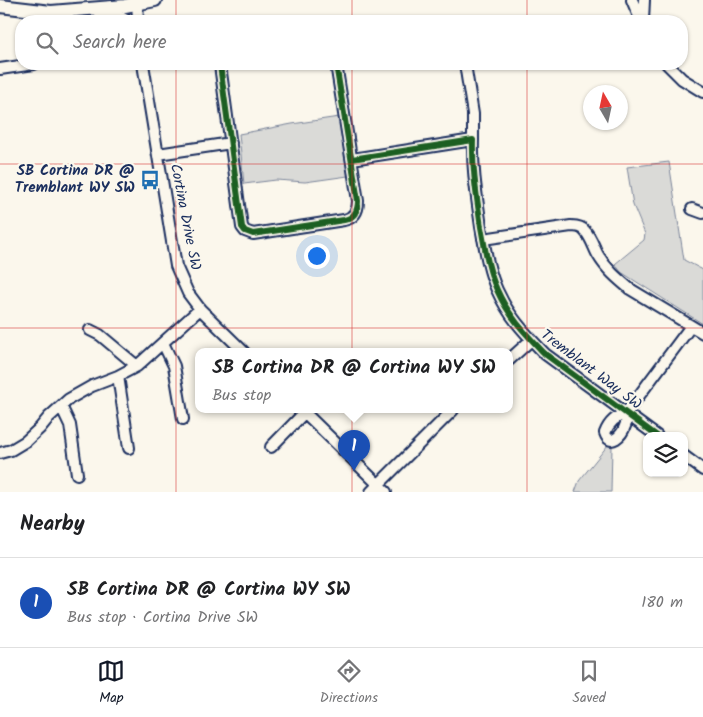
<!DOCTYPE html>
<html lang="en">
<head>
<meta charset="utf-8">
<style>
  :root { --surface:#fff; --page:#f2f2f2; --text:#202124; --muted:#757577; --line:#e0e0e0; --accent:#111827 }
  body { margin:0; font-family:Kalam,sans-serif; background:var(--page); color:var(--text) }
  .controls { position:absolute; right:15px; bottom:15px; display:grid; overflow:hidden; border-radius:10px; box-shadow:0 1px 4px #0004 }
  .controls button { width:45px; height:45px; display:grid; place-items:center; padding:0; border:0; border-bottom:1px solid var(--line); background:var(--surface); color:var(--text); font:25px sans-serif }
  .compass { position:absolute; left:583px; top:85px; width:45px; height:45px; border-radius:50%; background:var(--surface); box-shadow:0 1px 4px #0004; rotate:351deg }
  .you { position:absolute; left:316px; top:255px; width:18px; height:18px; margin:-12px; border:4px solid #fff; border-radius:50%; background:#1a73e8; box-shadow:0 0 0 8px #1a73e833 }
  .badge { display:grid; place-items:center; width:32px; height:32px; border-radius:50%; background:var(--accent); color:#fff; font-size:16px; font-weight:700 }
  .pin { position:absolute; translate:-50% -41px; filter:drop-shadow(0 1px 2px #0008) }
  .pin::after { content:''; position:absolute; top:26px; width:18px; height:15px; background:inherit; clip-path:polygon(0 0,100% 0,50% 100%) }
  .popup { position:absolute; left:195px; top:348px; width:318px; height:65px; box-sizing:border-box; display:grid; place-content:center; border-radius:10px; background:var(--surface); filter:drop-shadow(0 1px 4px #0005); font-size:16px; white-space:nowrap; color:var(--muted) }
  .popup b { font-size:19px; color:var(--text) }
  .popup::after { content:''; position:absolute; left:50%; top:100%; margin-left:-10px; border:10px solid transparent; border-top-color:var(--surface) }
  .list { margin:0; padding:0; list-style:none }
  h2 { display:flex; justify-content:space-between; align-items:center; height:65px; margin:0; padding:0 20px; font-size:21px }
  h2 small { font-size:16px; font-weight:400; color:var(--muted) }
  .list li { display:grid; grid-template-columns:32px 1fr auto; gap:15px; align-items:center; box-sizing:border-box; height:90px; padding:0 20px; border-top:1px solid var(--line) }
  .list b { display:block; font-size:19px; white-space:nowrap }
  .list p { margin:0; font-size:16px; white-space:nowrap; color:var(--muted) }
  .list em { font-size:16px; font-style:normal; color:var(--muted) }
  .icon { flex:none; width:28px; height:28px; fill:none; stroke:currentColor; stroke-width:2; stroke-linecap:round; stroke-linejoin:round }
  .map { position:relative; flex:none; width:703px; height:492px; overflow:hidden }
  .search { position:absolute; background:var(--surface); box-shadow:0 1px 4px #0004; left:15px; right:15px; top:15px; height:55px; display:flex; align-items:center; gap:12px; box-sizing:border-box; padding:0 18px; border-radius:20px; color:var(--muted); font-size:19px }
  .sheet { height:155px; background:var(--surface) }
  nav { display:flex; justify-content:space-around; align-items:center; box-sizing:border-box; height:70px; border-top:1px solid var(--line); background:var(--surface); font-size:14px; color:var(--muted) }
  nav a { display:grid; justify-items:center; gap:2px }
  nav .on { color:var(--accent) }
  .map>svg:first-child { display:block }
</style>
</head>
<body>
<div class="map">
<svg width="703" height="492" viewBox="0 0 703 492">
  <rect width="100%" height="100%" fill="#fbf7ec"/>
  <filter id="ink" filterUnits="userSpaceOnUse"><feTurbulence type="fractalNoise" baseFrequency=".02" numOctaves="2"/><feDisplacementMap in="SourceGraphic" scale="10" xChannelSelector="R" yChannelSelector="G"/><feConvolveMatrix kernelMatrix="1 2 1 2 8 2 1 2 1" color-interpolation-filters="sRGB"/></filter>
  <g filter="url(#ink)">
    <path fill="#dadad7" stroke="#7a849a" d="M339 117 348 176 305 182 276 180 244 184 239 134 292 124Z
      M669 162 684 260 703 270V324L621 272 615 264 644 240 645 234 633 205 627 167Z
      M608 445 612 446 611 492H575L579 481Z"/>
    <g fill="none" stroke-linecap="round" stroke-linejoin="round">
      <defs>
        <path id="minor" d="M137 0 138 21
          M632 0 638 14 643 21
          M643 21 644 0
          M143 64 176 266 188 293 200 309 244 352
          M465 64 473 114V140
          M667 64 682 79 703 92
          M220 65 242 227 245 231 253 234 344 220C354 218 358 211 358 201L336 64
          M0 69 34 64
          M158 154 231 143
          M352 159 473 140C472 169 477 198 481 227 485 248 488 270 497 290 509 317 525 333 545 354L657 436
          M692 209 703 213
          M483 239 571 226C576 226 582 227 585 231 591 237 594 248 598 255 606 269 618 279 630 289L703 333
          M90 330 100 335 137 366
          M163 343 174 366 183 419
          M509 360 531 340
          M118 376 129 448
          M61 406 70 425 77 474
          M302 410 386 492
          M626 413 691 326
          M626 413C626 417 627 423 625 426 622 435 610 448 605 433 609 422 616 417 626 413Z
          M271 447 305 412
          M0 453 11 450 26 441 40 428 49 417 69 399 92 386 118 376 137 366 200 309
          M684 456 703 470
          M371 492 453 410"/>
        <path id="major" d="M0 6 51 12 125 6 155 0
          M100 12 115 15 126 21"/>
      </defs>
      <use href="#minor" stroke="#1b2f5e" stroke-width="14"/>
      <use href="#major" stroke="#1b2f5e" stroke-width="16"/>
      <use href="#minor" stroke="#fbf7ec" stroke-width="10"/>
      <use href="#major" stroke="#fbf7ec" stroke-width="12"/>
      <defs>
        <path id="cycleway" d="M220 65 242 227 245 231 253 234 344 220C354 218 358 211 358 201L336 64
          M352 159 473 140C472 169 477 198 481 227 485 248 488 270 497 290 509 317 525 333 545 354L657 436"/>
      </defs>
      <use href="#cycleway" stroke="#fbf7ec" stroke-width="9"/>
      <use href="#cycleway" stroke="#1b5e20" stroke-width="6"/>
    </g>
  </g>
  <path fill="none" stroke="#d62828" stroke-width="1" stroke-opacity="0.55" d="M176 0V21M352 0V21M527 0V21M176 64V492M352 64V492M527 64V492M0 164H703M0 328H703"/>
  <defs>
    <symbol id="bus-bare" viewBox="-9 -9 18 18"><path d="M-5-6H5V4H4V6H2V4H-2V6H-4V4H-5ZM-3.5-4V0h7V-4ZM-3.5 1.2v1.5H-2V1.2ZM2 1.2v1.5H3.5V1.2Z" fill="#1f6fb2" stroke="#fbf7ec" stroke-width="2.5" paint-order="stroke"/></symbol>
  </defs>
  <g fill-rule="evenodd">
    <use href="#bus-bare" x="136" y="166" width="28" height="28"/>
  </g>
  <g text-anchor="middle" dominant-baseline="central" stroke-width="4.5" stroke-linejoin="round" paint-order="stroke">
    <g font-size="15" font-weight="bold" fill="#1b2f5e" stroke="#fbf7ec" text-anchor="end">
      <text x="135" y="171">SB Cortina DR @<tspan x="135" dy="17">Tremblant WY SW</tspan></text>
    </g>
    <g font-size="15" fill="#1b2f5e" stroke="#fbf7ec">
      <text transform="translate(185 217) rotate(79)">Cortina Drive SW</text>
      <text transform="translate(591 370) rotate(37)">Tremblant Way SW</text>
    </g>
  </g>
</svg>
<div class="controls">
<button><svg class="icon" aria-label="layers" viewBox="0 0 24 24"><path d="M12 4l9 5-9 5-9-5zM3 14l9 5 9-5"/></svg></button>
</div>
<svg class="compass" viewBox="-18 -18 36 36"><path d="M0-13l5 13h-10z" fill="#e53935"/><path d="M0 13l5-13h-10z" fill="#757577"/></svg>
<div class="you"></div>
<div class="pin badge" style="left:354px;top:471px;background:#1a4fb4">1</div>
<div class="popup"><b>SB Cortina DR @ Cortina WY SW</b>Bus stop</div>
<div class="search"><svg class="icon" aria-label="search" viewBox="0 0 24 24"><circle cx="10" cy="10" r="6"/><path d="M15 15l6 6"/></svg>Search here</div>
</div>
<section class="sheet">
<h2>Nearby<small></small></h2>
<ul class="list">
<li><span class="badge" style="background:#1a4fb4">1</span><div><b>SB Cortina DR @ Cortina WY SW</b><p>Bus stop · Cortina Drive SW</p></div><em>180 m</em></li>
</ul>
</section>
<nav>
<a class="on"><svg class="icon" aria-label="map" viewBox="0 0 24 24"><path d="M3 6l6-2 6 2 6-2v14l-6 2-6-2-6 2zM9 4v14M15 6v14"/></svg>Map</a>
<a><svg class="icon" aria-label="directions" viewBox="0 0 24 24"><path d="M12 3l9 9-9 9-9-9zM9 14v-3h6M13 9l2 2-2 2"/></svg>Directions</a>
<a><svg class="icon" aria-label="saved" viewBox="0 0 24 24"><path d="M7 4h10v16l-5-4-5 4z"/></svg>Saved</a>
</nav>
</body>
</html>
